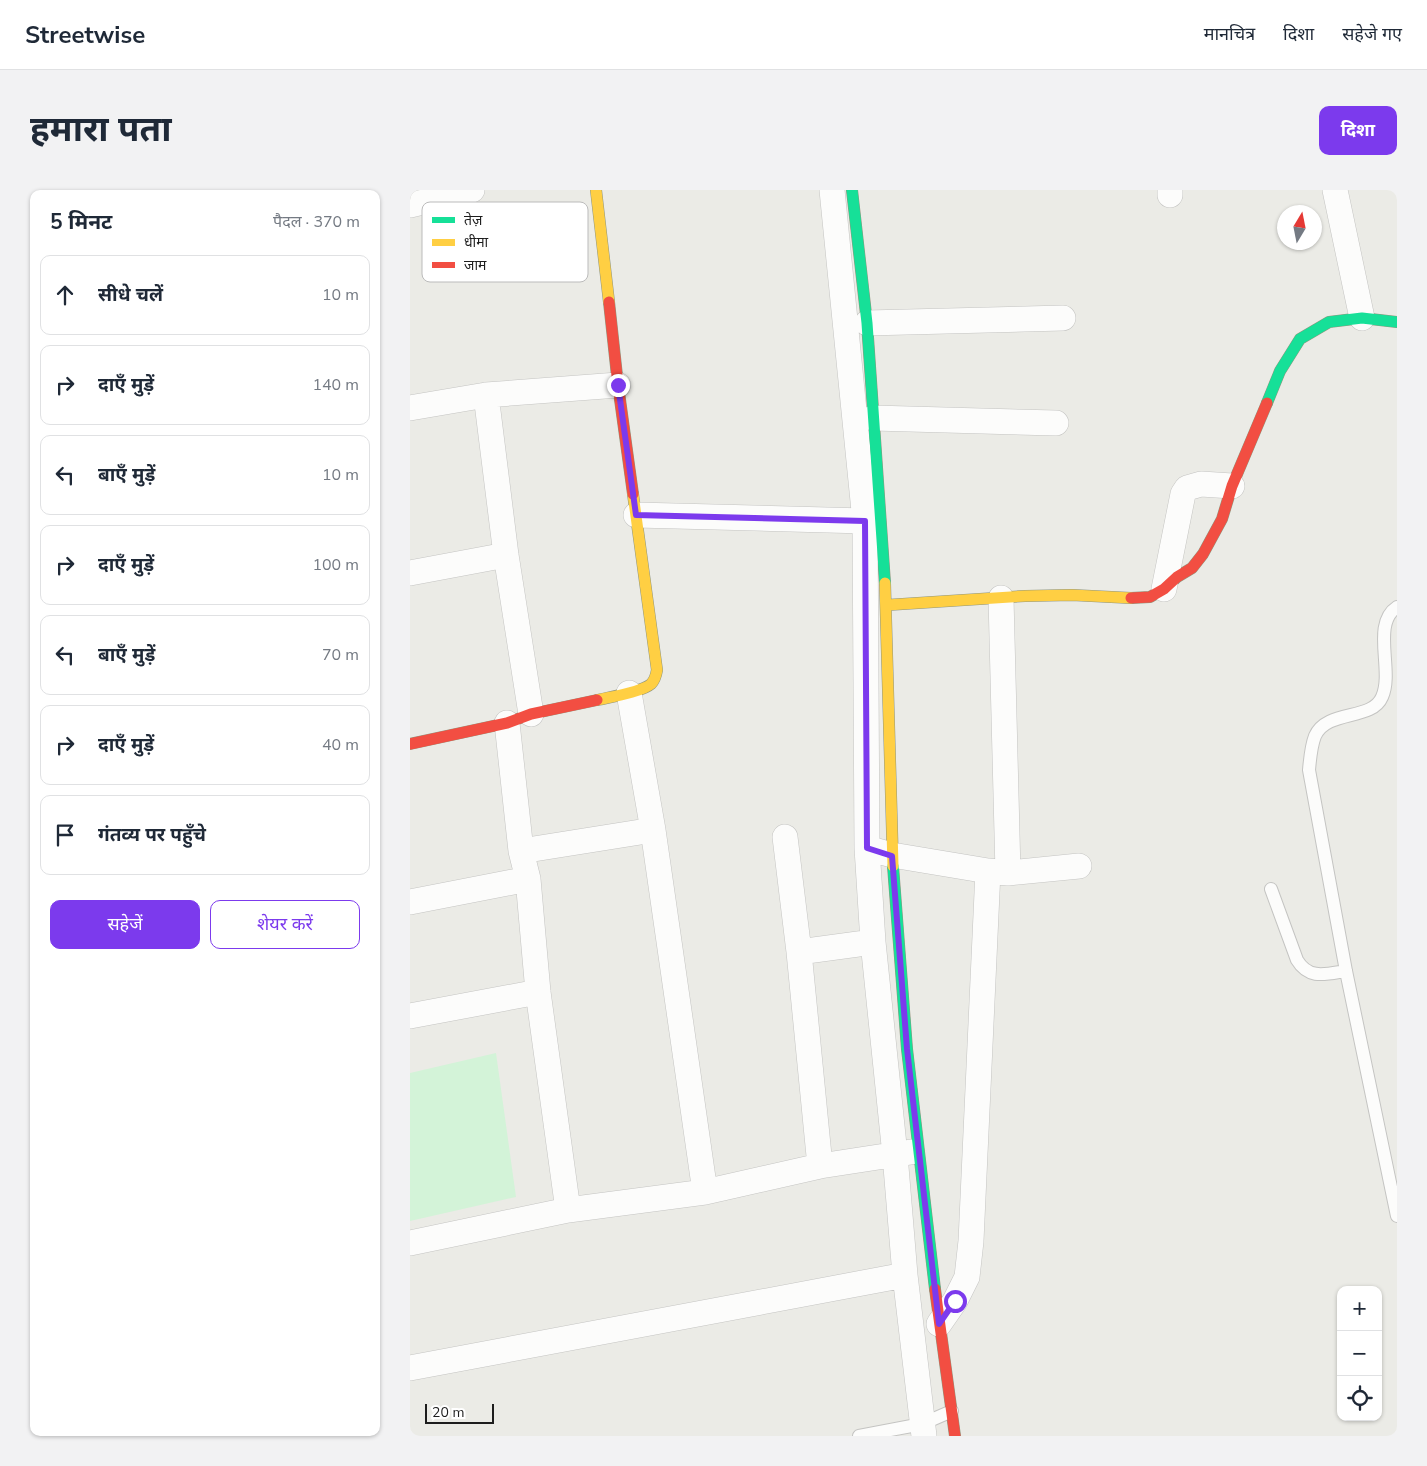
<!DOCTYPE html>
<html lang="hi">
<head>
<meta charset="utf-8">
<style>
  :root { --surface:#fff; --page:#f2f2f3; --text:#1f2937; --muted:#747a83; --line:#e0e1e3; --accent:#7c3aed }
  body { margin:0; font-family:"Nunito Sans","Noto Sans Devanagari",sans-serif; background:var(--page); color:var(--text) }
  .controls { position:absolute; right:15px; bottom:15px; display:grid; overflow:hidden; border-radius:10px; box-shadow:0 1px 4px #0004 }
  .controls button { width:45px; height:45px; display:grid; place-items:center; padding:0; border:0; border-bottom:1px solid var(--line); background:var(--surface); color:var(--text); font:25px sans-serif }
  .compass { position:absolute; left:867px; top:15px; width:45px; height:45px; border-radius:50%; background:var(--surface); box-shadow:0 1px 4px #0004; rotate:10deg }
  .scale { position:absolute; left:15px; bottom:12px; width:69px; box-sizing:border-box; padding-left:5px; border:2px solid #1d1d1d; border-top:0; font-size:14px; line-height:18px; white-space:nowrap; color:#1d1d1d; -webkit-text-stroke:4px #fff; paint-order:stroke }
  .stop { position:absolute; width:15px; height:15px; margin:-11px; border:4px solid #7c3aed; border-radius:50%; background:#fff }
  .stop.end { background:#7c3aed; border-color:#fff; box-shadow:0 1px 5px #0008 }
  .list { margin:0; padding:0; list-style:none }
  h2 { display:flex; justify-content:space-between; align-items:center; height:65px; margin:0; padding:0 20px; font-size:21px }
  h2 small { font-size:16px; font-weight:400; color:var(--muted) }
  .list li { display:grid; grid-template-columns:32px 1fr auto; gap:15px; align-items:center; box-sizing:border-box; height:80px; margin:0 10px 10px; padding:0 10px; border:1px solid var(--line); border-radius:10px }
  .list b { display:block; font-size:19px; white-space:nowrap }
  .list em { font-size:16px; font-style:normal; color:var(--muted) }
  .actions { display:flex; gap:10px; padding:15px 20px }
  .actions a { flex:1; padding:11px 0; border:1px solid var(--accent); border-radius:10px; text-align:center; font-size:18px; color:var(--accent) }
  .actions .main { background:var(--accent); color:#fff }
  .icon { flex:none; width:28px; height:28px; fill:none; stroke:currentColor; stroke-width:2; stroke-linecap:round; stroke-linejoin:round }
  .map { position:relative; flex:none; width:987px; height:1246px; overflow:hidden; border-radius:10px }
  header { display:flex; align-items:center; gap:30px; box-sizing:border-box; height:70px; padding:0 25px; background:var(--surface); border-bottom:1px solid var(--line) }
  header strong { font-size:24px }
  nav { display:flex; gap:28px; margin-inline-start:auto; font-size:18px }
  .intro { display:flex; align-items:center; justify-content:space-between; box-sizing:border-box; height:120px; padding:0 30px }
  h1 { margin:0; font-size:35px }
  .button { padding:12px 22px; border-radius:10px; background:var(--accent); color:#fff; font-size:18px; font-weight:700 }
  main { display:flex; gap:30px; padding:0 30px }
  aside { flex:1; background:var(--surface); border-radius:10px; box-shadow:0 1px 4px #0004 }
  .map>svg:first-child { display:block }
</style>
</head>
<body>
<header>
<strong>Streetwise</strong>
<nav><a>मानचित्र</a><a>दिशा</a><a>सहेजे गए</a></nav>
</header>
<div class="intro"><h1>हमारा पता</h1><a class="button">दिशा</a></div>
<main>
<aside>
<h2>5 मिनट<small>पैदल · 370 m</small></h2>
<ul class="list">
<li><svg class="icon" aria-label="ahead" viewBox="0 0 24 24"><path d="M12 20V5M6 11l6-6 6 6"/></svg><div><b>सीधे चलें</b></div><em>10 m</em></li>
<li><svg class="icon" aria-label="right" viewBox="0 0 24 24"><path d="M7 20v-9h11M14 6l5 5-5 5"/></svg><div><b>दाएँ मुड़ें</b></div><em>140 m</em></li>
<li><svg class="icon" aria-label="left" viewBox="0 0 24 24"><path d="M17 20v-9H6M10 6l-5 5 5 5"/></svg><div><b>बाएँ मुड़ें</b></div><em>10 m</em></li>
<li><svg class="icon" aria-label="right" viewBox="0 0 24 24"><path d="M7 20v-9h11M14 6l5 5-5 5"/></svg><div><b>दाएँ मुड़ें</b></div><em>100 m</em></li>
<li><svg class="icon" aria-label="left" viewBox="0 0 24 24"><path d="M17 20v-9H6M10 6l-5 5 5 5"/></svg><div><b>बाएँ मुड़ें</b></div><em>70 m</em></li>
<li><svg class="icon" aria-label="right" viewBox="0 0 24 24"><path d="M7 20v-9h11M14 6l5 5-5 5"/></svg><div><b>दाएँ मुड़ें</b></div><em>40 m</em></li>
<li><svg class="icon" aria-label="arrive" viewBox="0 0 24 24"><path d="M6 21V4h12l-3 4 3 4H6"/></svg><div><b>गंतव्य पर पहुँचे</b></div></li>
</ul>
<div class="actions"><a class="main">सहेजें</a><a>शेयर करें</a></div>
</aside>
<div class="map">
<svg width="987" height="1246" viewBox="0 0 987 1246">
  <rect width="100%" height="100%" fill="#ebebe6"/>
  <path fill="#d3f3d8" d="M86 863 106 1007 0 1031V883Z"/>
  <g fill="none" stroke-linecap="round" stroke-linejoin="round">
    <defs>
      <path id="lane" d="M987 417C961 434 984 481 972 507 962 531 917 519 905 546 901 556 900 569 899 580L936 781 987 1026
        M861 699 887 770C899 790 916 784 936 781
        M449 1246 512 1234 542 1221"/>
      <path id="street" d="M422 0 455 331 457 658 463 752 485 965 495 1085 514 1246
        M760 0V5
        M925 0 952 128
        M0 15 62 0
        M457 133 653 128
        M76 205 96 365 121 524
        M0 218 76 205 208 195
        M463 228 646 233
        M226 325 455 331
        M0 383 96 365
        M754 399 773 304 777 298 791 294 822 296
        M219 503 243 640 295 1002
        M97 533 111 661 118 689 128 802 158 1020
        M375 647 389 762 410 976
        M464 660 482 665 578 681
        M111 661 243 640
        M598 683 669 676
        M0 712 118 689
        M389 762 463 752
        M0 826 128 802
        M0 1053 158 1020 295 1002 410 976 501 962
        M529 1134 545 1111 557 1087 561 1051 578 681 598 683 591 408
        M0 1178 495 1085"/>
      <path id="fast" d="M442 0 457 133 475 393
        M857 213 870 181 890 149 919 132 952 128 987 132
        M483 676 497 859 525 1099"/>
      <path id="slow" d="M186 0 199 112
        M475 393 483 676
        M477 415 615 406 662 405 721 408
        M187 510C200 507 232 502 241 494 245 490 246 486 247 480L223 304"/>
      <path id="jam" d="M199 112 208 195 223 304
        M721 408 740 407 754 399 767 387 782 378 793 364 812 329 822 296 857 213
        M0 554 97 533 121 524 187 510
        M525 1099 545 1246"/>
    </defs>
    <use href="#lane" stroke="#c4c4c2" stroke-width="14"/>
    <use href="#street" stroke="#c4c4c2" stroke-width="26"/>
    <use href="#fast" stroke="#90967e" stroke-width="12"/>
    <use href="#slow" stroke="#90967e" stroke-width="12"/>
    <use href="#jam" stroke="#90967e" stroke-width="12"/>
    <use href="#lane" stroke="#fcfcfb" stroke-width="12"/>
    <use href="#street" stroke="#fcfcfb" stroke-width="25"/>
    <use href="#fast" stroke="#16e098" stroke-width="11"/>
    <use href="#slow" stroke="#ffcf43" stroke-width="11"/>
    <use href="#jam" stroke="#f24e42" stroke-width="11"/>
  </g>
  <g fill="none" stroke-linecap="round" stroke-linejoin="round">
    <path stroke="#7c3aed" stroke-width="6" d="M208 195 226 325 455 331 457 658 482 666 497 859 529 1134 545 1111"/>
  </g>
  <rect x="12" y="12" width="166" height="80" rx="8" fill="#fff" stroke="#bbb" stroke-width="1"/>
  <rect x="22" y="27" width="23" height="6" fill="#16e098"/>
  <rect x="22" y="49" width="23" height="7" fill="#ffcf43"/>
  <rect x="22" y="72" width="23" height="6" fill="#f24e42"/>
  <g font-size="14" fill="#1d1d1d">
    <text x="54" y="35">तेज़</text>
    <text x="54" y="57">धीमा</text>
    <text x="54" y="80">जाम</text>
  </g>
</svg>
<div class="controls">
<button>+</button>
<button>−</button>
<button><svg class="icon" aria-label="locate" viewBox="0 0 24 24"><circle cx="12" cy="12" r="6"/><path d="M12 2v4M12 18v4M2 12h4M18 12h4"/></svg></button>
</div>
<svg class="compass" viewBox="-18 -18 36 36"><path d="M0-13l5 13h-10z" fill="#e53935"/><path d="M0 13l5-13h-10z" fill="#747a83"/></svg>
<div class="scale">20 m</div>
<div class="stop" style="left:545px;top:1111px"></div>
<div class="stop end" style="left:208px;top:195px"></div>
</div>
</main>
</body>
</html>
